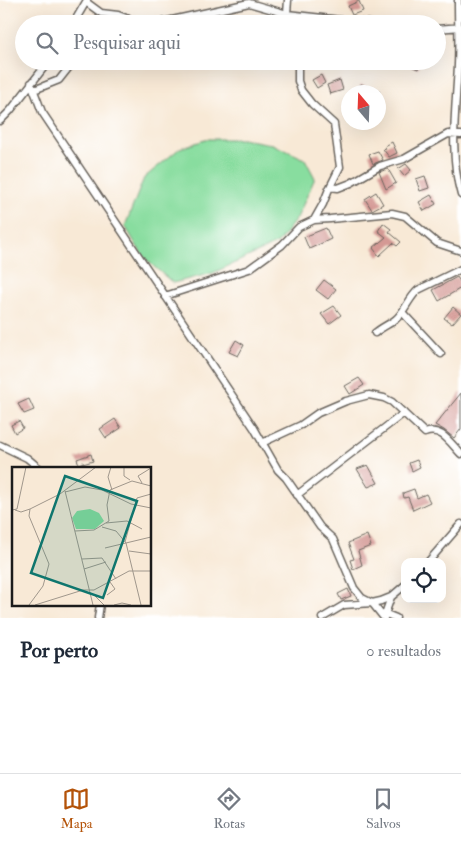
<!DOCTYPE html>
<html lang="pt">
<head>
<meta charset="utf-8">
<style>
  :root { --surface:#fff; --page:#f6f6f7; --text:#1f2937; --muted:#747a83; --line:#e0e1e3; --accent:#b45309 }
  body { margin:0; font-family:"IM FELL Double Pica",serif; background:var(--page); color:var(--text) }
  .controls { position:absolute; right:15px; bottom:15px; display:grid; overflow:hidden; border-radius:10px; box-shadow:0 5px 20px #0002 }
  .controls button { width:45px; height:45px; display:grid; place-items:center; padding:0; border:0; border-bottom:1px solid var(--line); background:var(--surface); color:var(--text); font:25px sans-serif }
  .compass { position:absolute; left:341px; top:85px; width:45px; height:45px; border-radius:50%; background:var(--surface); box-shadow:0 5px 20px #0002; rotate:341deg }
  .list { margin:0; padding:0; list-style:none }
  h2 { display:flex; justify-content:space-between; align-items:center; height:65px; margin:0; padding:0 20px; font-size:21px }
  h2 small { font-size:16px; font-weight:400; color:var(--muted) }
  .icon { flex:none; width:28px; height:28px; fill:none; stroke:currentColor; stroke-width:2; stroke-linecap:round; stroke-linejoin:round }
  .map { position:relative; flex:none; width:461px; height:618px; overflow:hidden }
  .search { position:absolute; background:var(--surface); box-shadow:0 5px 20px #0002; left:15px; right:15px; top:15px; height:55px; display:flex; align-items:center; gap:12px; box-sizing:border-box; padding:0 18px; border-radius:28px; color:var(--muted); font-size:19px }
  .sheet { height:155px; background:var(--surface) }
  nav { display:flex; justify-content:space-around; align-items:center; box-sizing:border-box; height:70px; border-top:1px solid var(--line); background:var(--surface); font-size:14px; color:var(--muted) }
  nav a { display:grid; justify-items:center; gap:2px }
  nav .on { color:var(--accent) }
  .map>svg:first-child { display:block }
</style>
</head>
<body>
<div class="map">
<svg width="461" height="618" viewBox="0 0 461 618">
  <rect width="100%" height="100%" fill="#fff"/>
  <filter id="ink" filterUnits="userSpaceOnUse"><feTurbulence type="fractalNoise" baseFrequency=".02" numOctaves="2"/><feDisplacementMap in="SourceGraphic" scale="10" xChannelSelector="R" yChannelSelector="G"/><feConvolveMatrix kernelMatrix="1 2 1 2 8 2 1 2 1" color-interpolation-filters="sRGB"/></filter>
  <filter id="wash" filterUnits="userSpaceOnUse"><feTurbulence type="fractalNoise" baseFrequency=".0096" numOctaves="4" result="noise"/><feDisplacementMap in="SourceGraphic" scale="20" xChannelSelector="R" yChannelSelector="G"/><feGaussianBlur stdDeviation="1.12" result="paint"/><feColorMatrix in="noise" values="0 0 0 0 0 0 0 0 0 0 0 0 0 0 0 0 0 1.4 0 .05"/><feComposite in="paint" operator="in"/></filter>
  <g filter="url(#wash)">
    <rect width="100%" height="100%" fill="#f8e9d6"/>
    <path fill="#88dd9f" stroke="#527c5e" d="M208 139H242L272 144 305 159 315 178 297 218 278 243 213 273 173 283 144 258 125 226 144 178 180 148Z"/>
    <g id="blocks">
      <path fill="#d49994" d="M359 1 363 11 352 15 348 6Z
        M399 61H421L418 69Z
        M321 75 325 83 317 88 312 80Z
        M340 80 343 90 330 94 327 85Z
        M361 84 380 92H363L358 90Z
        M392 142 397 153 389 157 383 149 386 148 385 146Z
        M378 151 383 160 373 164 369 154Z
        M406 164 411 170 404 176 398 169Z
        M388 169 396 183 386 189 379 172Z
        M425 176 429 188 420 191 416 179Z
        M376 192 383 204 372 210 365 199Z
        M431 195 436 204 424 211 419 202Z
        M383 223 391 229 389 232 401 242 397 246 393 243 379 256 373 248 386 237 378 231Z
        M326 228 331 239 309 249 304 237Z
        M457 277 461 283V288L439 301 433 290Z
        M324 280 336 289 328 299 316 290Z
        M334 306 341 315 329 324 321 314Z
        M453 307 461 314 452 324 444 318Z
        M236 340 244 345 238 356 229 352Z
        M359 378 364 385 350 394 345 386Z
        M461 393V429L454 438 444 430 435 425Z
        M29 399 34 410 24 414 18 404Z
        M115 419 121 428 106 438 100 429Z
        M19 421 23 428 15 433 11 425Z
        M91 454 93 461 83 464V462L79 464 77 459Z
        M417 460 420 467 412 471 409 463Z
        M368 465 378 483 368 487 357 469Z
        M414 489 417 498 426 494 430 502 413 510 408 497 404 498 403 493Z
        M367 535 371 546 358 551 362 565 353 569 350 560 354 559 348 543Z
        M348 589 351 596 341 600 338 594Z"/>
    </g>
  </g>
  <g filter="url(#ink)">
    <use href="#blocks" fill-opacity="0" stroke="#69645d" stroke-width="1"/>
    <g fill="none" stroke-linecap="round" stroke-linejoin="round">
      <defs>
        <path id="minor" d="M288 0 287 14 290 24
          M458 0C458 22 459 44 458 65 456 108 449 153 461 195
          M86 2 101 13 118 15 142 24
          M73 24 87 0
          M154 24 249 3 287 14 376 24
          M437 29 461 27
          M298 61V81L301 90 312 104 334 124 340 167 329 189 323 204 314 220
          M31 83 42 112 254 428 278 470 286 478 320 527 333 539 354 588 362 598 372 603 384 618
          M34 90 59 80 74 61
          M0 121 10 111 49 61
          M330 187 338 188 351 183 380 166 404 159 448 134 461 135
          M165 296 249 269 282 245 299 227 314 220 330 219 392 213 405 216 437 243 461 251
          M402 312 441 354
          M375 333C382 327 390 324 396 319 405 311 409 298 418 290L461 269
          M262 443 301 425 318 413 346 401 369 395 384 398 392 402 425 433C441 426 451 444 461 454
          M0 445 27 458 39 468
          M297 495 404 413
          M428 562 461 524
          M386 614 396 618
          M384 617 391 597
          M98 618 100 604
          M322 618 344 605 372 603 381 601 391 597 405 585"/>
      </defs>
      <use href="#minor" stroke="#69645d" stroke-width="9"/>
      <use href="#minor" stroke="#fff" stroke-width="6"/>
    </g>
  </g>
  <g transform="translate(12 467)">
    <rect width="139" height="139" fill="#f8e9d6"/>
    <path d="M78 42 87 46 92 54 83 62H64L60 51 65 44Z" fill="#88dd9f"/>
    <path fill="none" stroke="#a0978c" stroke-width="1" d="M99 0 96 10 100 23M112 0V9L118 13M130 16 126 9 139 1M53 24 81 138M53 25 73 20 90 23 119 37 139 41M0 43 5 42 14 0M3 43 9 45 18 42M94 56 115 54 130 62M90 60 104 64 114 76 129 138M63 64 82 63 97 54 95 38 98 23 120 14 139 19M113 75 125 31 139 27M93 81 139 70M117 84 139 87M70 92 90 91 104 112M72 102 94 95M80 126 92 138M95 128 103 122 98 115M17 138 31 119 37 97 17 49 18 42 48 27 84 0M23 138 71 123H82L117 104H139M102 138 110 136 119 138"/>
    <path fill="#0f766e" fill-opacity="0.15" stroke="#0f766e" stroke-width="2.5" d="M53 9 125 34 91 131 19 106Z"/>
    <rect width="139" height="139" fill="none" stroke="#1c1c1c" stroke-width="2.5"/>
  </g>
</svg>
<div class="controls">
<button><svg class="icon" aria-label="locate" viewBox="0 0 24 24"><circle cx="12" cy="12" r="6"/><path d="M12 2v4M12 18v4M2 12h4M18 12h4"/></svg></button>
</div>
<svg class="compass" viewBox="-18 -18 36 36"><path d="M0-13l5 13h-10z" fill="#e53935"/><path d="M0 13l5-13h-10z" fill="#747a83"/></svg>
<div class="search"><svg class="icon" aria-label="search" viewBox="0 0 24 24"><circle cx="10" cy="10" r="6"/><path d="M15 15l6 6"/></svg>Pesquisar aqui</div>
</div>
<section class="sheet">
<h2>Por perto<small>0 resultados</small></h2>
<ul class="list">
</ul>
</section>
<nav>
<a class="on"><svg class="icon" aria-label="map" viewBox="0 0 24 24"><path d="M3 6l6-2 6 2 6-2v14l-6 2-6-2-6 2zM9 4v14M15 6v14"/></svg>Mapa</a>
<a><svg class="icon" aria-label="directions" viewBox="0 0 24 24"><path d="M12 3l9 9-9 9-9-9zM9 14v-3h6M13 9l2 2-2 2"/></svg>Rotas</a>
<a><svg class="icon" aria-label="saved" viewBox="0 0 24 24"><path d="M7 4h10v16l-5-4-5 4z"/></svg>Salvos</a>
</nav>
</body>
</html>
